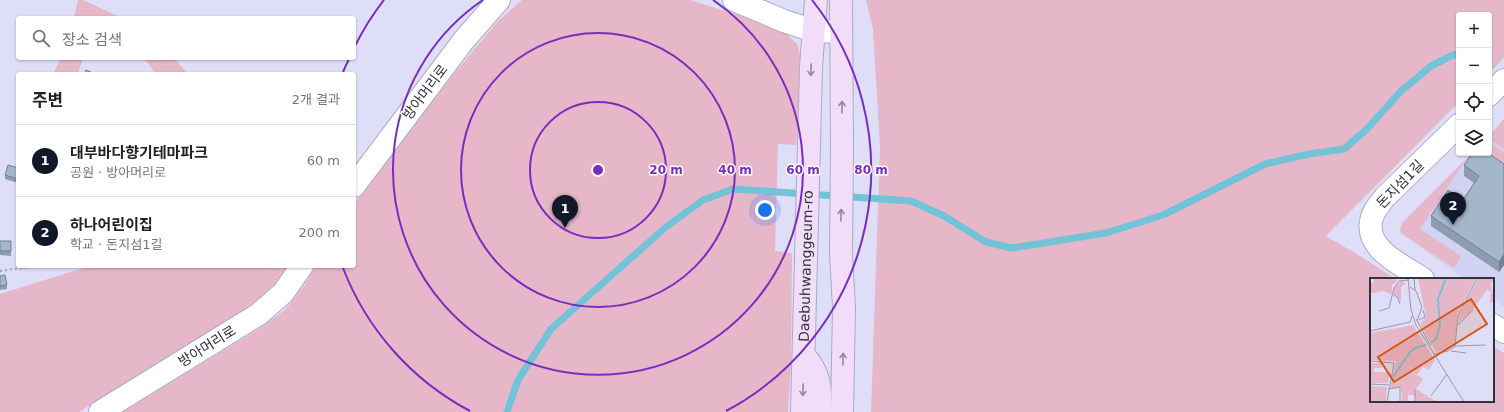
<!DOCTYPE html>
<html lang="ko">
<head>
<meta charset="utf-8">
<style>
  :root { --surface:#fff; --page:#f2f2f2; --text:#222; --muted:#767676; --line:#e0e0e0; --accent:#111827 }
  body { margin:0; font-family:"DejaVu Sans","Noto Sans KR",sans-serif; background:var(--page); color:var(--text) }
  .controls { position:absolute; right:12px; top:12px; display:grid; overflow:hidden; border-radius:4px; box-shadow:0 1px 3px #0004 }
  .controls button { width:36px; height:36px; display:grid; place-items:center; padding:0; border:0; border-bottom:1px solid var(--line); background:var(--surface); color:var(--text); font:20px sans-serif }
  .you { position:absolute; left:765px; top:210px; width:14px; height:14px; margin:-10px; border:3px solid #fff; border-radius:50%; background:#1a73e8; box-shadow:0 0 0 6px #1a73e833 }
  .badge { display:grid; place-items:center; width:26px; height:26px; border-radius:50%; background:var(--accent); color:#fff; font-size:13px; font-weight:700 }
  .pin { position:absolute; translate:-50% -33px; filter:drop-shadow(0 1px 2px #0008) }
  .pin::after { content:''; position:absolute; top:21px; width:14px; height:12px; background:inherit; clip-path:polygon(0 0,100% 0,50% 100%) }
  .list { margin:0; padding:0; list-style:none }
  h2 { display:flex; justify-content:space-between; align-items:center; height:52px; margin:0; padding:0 16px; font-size:17px }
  h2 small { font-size:13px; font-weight:400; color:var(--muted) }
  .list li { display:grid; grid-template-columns:26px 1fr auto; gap:12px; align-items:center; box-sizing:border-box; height:72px; padding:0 16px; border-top:1px solid var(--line) }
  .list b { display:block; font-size:15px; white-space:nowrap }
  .list p { margin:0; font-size:13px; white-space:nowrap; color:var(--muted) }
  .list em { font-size:13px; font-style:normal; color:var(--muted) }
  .icon { flex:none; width:22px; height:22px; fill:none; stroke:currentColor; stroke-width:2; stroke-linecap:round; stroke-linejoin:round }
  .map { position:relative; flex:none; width:1504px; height:412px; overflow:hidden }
  .search { position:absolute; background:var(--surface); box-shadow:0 1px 3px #0004; left:16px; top:16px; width:340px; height:44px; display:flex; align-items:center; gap:10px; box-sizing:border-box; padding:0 14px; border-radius:4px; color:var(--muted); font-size:15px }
  .panel { position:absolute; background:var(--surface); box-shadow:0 1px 3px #0004; left:16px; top:72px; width:340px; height:196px; border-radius:4px }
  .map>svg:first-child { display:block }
</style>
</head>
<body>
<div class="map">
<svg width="1504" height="412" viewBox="0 0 1504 412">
  <rect width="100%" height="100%" fill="#dedef8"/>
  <path fill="#d2d2f2" d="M1489 139 1504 149V307L1493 299V279H1465L1402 234 1400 230 1402 223 1472 153H1489Z"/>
  <path fill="#e6b7c8" d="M78 0H83L122 18H74Z
    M522 0H690L764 23 783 30 798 45 801 61 796 145 778 144 775 251 792 253 791 364 788 412H122L254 332 285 310 304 286 316 266H354V204L448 81 498 21Z
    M866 0H1504V58L1489 73V15H1459V102L1326 236 1365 259 1395 279H1371V401H1493V346L1504 353V412H871L880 148 873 29Z
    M61 58H83L78 74H53Z
    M144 58H174L188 74H156Z
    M1504 119V149L1489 139V136Z
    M1489 142 1504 152V170L1479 153H1489Z
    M1466 159 1420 229 1461 256 1454 268 1402 234 1400 230 1402 223Z
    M90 266H289C276 286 259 299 240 313L79 412H0V294Z"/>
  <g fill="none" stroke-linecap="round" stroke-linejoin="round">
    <path stroke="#73c3d8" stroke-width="7" d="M507 412 518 380 551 329 666 227 703 200 733 189 911 201 944 216 986 242 1012 248 1106 233 1163 215 1265 164 1309 154 1344 149 1366 130 1401 91 1431 66 1455 54 1459 56"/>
    <defs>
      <path id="minor" d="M734 0 784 21 814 31 841 32
        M1489 95 1504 80
        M354 186 464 40 499 0
        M1423 279C1404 266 1366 250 1371 222 1372 212 1379 205 1385 197L1459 125
        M1493 325 1504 332
        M100 412 259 314 283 293 302 266"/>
      <g id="secondary">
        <path d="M841 0 842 146 841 254 844 308 842 412"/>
        <path d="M804 355C820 373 821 388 820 412"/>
        <path id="s1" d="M802 412 811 67 816 0"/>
      </g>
    </defs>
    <use href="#minor" stroke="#ababc4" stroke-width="24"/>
    <use href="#secondary" stroke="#ababc4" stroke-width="24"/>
    <path stroke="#a6a6bb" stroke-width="2.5" stroke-dasharray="2 3" stroke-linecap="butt" d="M0 271 35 266"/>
    <use href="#minor" stroke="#fff" stroke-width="22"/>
    <use href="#secondary" stroke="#f2ddf8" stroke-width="22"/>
  </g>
  <path fill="#8d9dae" d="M1504 164V265L1499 272 1431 226V216L1463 200 1474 183 1464 176V165Z
    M18 168V183L5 179V175Z
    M0 241H11V256L0 255Z
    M0 276 7 285V289L0 290Z"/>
  <path fill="#737f8d" d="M1504 254V265L1499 272V262Z"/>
  <path fill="#a4b6ca" stroke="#737f8d" d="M86 70 95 74H85Z
    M1472 153H1488L1504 164V254L1499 262 1431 216 1448 190 1463 200 1479 176 1464 165Z
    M8 165 18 168V179L5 175Z
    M0 241H11V251H0Z
    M5 275 7 285 0 286V276Z"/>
  <defs><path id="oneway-shaft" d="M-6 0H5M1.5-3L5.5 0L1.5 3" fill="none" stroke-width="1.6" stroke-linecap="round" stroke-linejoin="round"/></defs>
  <g stroke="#92889a">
    <use href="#oneway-shaft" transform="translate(811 70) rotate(92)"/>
    <use href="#oneway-shaft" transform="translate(842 107) rotate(-90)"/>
    <use href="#oneway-shaft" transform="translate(841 215) rotate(-89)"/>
    <use href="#oneway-shaft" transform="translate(843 359) rotate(-89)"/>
    <use href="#oneway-shaft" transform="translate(803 390) rotate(92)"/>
  </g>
  <g fill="none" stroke="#7b2cbf" stroke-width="2">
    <circle cx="598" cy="170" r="68"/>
    <circle cx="598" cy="170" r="137"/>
    <path d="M713 0A205 205 0 1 1 483 0"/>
    <path d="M470 411A273 273 0 0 1 343 268M343 72A273 273 0 0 1 349 59M355 46A273 273 0 0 1 384 0M812 0A273 273 0 0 1 726 411"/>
  </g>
  <g text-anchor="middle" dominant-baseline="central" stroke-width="3" stroke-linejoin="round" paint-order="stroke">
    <g font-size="14" fill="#32323c" stroke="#fff">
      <text transform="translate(425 92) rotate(-53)">방아머리로</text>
      <text transform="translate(1400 184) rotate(-46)">돈지섬1길</text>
      <text stroke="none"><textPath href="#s1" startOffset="146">Daebuhwanggeum-ro</textPath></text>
      <text transform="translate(207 346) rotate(-32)">방아머리로</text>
    </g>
  </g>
  <g transform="translate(1370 278)">
    <rect width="124" height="124" fill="#dedef8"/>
    <path d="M0 0H25L27 3 22 7V16L13 13 3 15 0 14V4L3 5 4 1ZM48 0H106L88 35 85 64 78 72 66 74 50 46 56 39ZM108 0H124L121 6 124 24 120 25 121 14 117 12 100 35 89 44V38ZM31 3 36 5 31 9V23L23 15 24 10ZM43 47 65 82 59 92 53 88 47 97 53 101 46 111 67 124H46L44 117H38V124H32L31 110H20L26 83 0 82V55ZM0 85H12V90H4V94H20L18 105H0ZM0 108 17 109 16 123H0Z" fill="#e6b7c8"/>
    <path fill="none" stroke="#73c3d8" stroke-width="2" d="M61 65 66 61 70 47 68 21 76 0M23 99 40 74 45 70 56 67"/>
    <path fill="none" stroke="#9999ad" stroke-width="1" d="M38 0 41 32 46 47 94 124M44 0 45 12M40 9 46 13 52 29 47 43M23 16 28 20 30 26M9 33 19 30 24 10 29 3 39 2M46 41 61 68M49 42 55 39 53 32M88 47 103 32M0 53 40 44 42 38M85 68 116 67M81 73 96 75M64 76 78 73 85 68 88 38 107 0M0 83 24 85 17 124M0 106 19 107M18 111 30 109V124M45 111V124M61 118 77 96"/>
    <path fill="#d65511" fill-opacity="0.15" stroke="#d65511" stroke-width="2" d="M101 21 117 46 24 104 8 79Z"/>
    <rect width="124" height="124" fill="none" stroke="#32323c" stroke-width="2"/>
  </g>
  <circle cx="598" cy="170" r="6" fill="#7b2cbf" stroke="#fff" stroke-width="2"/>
  <g font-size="12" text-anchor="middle" font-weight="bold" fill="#7b2cbf" stroke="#fff" stroke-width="3" stroke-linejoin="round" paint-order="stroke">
    <text x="666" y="174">20 m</text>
    <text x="735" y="174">40 m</text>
    <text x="803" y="174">60 m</text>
    <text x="871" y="174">80 m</text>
  </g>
</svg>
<div class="controls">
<button>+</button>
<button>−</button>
<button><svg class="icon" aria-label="locate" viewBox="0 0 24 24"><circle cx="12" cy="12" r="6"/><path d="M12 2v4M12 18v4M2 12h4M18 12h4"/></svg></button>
<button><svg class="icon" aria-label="layers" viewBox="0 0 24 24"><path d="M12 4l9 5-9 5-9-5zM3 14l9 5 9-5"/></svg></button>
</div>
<div class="you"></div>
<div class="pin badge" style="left:565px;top:228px">1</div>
<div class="pin badge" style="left:1453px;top:225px">2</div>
<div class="search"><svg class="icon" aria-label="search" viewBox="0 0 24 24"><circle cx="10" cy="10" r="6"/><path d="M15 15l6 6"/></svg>장소 검색</div>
<section class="panel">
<h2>주변<small>2개 결과</small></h2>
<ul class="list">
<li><span class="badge">1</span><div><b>대부바다향기테마파크</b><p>공원 · 방아머리로</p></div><em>60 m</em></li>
<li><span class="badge">2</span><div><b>하나어린이집</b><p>학교 · 돈지섬1길</p></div><em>200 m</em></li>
</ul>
</section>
</div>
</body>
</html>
